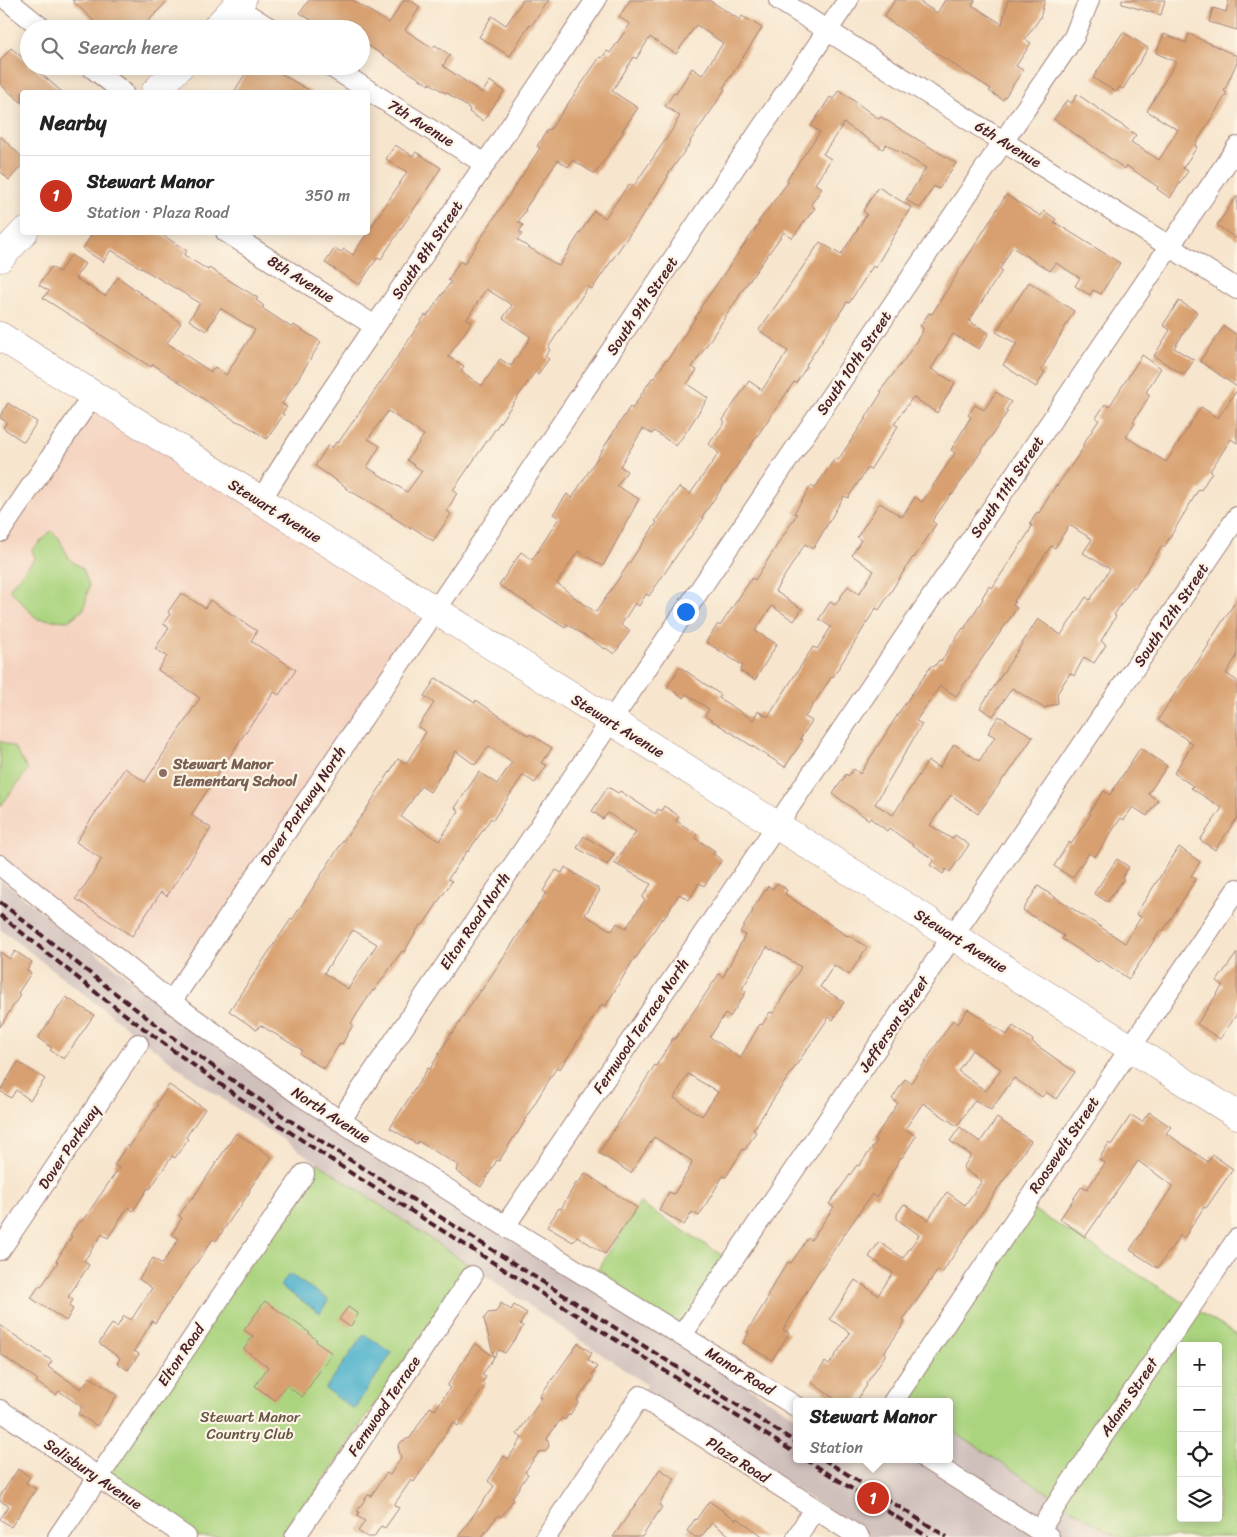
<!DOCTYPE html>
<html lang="en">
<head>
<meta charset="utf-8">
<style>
  :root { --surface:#fff; --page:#f2f2f2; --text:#222; --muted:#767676; --line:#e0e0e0; --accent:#c8321e }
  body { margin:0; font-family:Sriracha,sans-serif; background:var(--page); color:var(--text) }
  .controls { position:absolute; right:15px; bottom:15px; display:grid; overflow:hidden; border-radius:5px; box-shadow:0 2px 12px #0003 }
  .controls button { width:45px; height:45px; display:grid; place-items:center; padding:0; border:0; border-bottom:1px solid var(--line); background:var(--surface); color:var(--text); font:25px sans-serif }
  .you { position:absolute; left:685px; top:611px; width:18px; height:18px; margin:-12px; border:4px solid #fff; border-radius:50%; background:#1a73e8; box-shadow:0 0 0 8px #1a73e833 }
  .badge { display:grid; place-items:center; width:32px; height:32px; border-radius:50%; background:var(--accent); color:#fff; font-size:16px; font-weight:700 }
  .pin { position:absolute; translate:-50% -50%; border:2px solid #fff; box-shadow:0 1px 5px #0006 }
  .popup { position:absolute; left:793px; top:1398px; width:160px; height:65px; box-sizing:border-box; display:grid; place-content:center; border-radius:5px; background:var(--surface); filter:drop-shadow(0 1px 4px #0005); font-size:16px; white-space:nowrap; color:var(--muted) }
  .popup b { font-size:19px; color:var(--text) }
  .popup::after { content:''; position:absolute; left:50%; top:100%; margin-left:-10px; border:10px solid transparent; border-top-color:var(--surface) }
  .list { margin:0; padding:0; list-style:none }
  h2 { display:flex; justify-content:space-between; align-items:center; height:65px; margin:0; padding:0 20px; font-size:21px }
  h2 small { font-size:16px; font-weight:400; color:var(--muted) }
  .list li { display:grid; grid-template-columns:32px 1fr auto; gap:15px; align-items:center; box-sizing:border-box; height:80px; padding:0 20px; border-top:1px solid var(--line) }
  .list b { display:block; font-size:19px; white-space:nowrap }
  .list p { margin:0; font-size:16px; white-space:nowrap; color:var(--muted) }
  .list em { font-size:16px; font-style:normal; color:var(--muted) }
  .icon { flex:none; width:28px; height:28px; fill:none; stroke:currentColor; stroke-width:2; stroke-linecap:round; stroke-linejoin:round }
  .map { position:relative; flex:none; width:1237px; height:1537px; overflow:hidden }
  .search { position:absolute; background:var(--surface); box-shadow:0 2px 12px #0003; left:20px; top:20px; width:350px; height:55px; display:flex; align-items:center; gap:12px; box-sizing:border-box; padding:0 18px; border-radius:28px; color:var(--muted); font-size:19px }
  .panel { position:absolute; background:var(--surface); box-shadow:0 2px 12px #0003; left:20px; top:90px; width:350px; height:145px; border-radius:5px }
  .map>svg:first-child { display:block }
</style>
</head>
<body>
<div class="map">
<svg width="1237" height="1537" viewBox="0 0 1237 1537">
  <rect width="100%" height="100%" fill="#fcf5e5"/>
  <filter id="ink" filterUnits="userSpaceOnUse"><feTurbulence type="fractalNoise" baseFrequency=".02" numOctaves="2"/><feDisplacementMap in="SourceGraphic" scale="10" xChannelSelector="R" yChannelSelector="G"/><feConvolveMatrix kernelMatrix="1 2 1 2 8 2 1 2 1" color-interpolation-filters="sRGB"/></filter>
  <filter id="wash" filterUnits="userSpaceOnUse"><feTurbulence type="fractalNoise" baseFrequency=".0096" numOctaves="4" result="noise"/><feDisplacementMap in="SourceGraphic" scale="20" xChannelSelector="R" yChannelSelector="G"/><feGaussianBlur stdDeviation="1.12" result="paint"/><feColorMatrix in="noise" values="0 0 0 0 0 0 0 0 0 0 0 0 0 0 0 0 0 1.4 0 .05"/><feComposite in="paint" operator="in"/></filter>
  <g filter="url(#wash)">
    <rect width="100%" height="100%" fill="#f7e5cd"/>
    <path fill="#f4d3c0" d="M93 395 435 611 171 1002 0 865V532Z"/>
    <path fill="#d0c0bc" d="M0 879 246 1068 797 1418V1459H949V1429L1116 1537H870L643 1392 647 1385 196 1081 0 929Z"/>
    <path fill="#abd47f" stroke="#7a7a55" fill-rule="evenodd" d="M51 531 59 538 69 559 83 569 89 586 84 609 68 621 37 619 9 589 35 558 32 550Z
      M0 741 14 747 28 770 0 807Z
      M318 1163 469 1265 285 1537H197L106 1474Z
      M640 1203 728 1259 674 1340 588 1285Z
      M1029 1207 1237 1335V1537H1116L949 1429V1402H907L903 1399ZM1181 1346H1218V1518H1181Z"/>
    <path fill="#4cb1cc" stroke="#4b687c" d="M289 1274 329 1300 320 1313 280 1286Z
      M364 1334 392 1353 354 1409 325 1389Z"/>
    <g id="blocks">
      <path fill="#d8a06f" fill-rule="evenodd" d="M72 0H168L141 29H102Z
        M309 0H352L389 23 404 0H410L420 7 405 30 433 48 435 45 450 55 443 66 482 93 490 81 504 91 483 121 469 112 470 109 446 92 445 93 430 83 429 85 361 41V29H325L300 13Z
        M523 0H549L531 26 529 25 510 56 479 37 492 16 506 25Z
        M630 0H709L740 20 742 16 762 28 723 88 725 89 713 108 690 141 691 142 667 176 668 177 645 212 592 289 588 287 548 348 550 350 545 356 549 359 538 374 535 372 453 490 457 493 447 511 451 514 433 541 412 527 411 529 391 516 392 515 345 488 346 487 315 466 328 445 332 448 336 442 338 443 385 376 425 315 427 316 451 282 448 280 460 261 464 264 540 148 537 146 548 129 550 130 600 57 602 58 607 51 610 53 630 24 619 17ZM696 25 723 43 702 75 692 68 676 94 674 93 665 106 680 116 676 122 677 123 633 187 629 184 605 218 594 211 559 266 517 240 522 234 519 232 523 225 518 222 526 210 525 209 558 160 568 167 573 160 595 174 624 131H622L638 108 612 91 634 57 636 59 650 37 676 54ZM486 289 512 305 503 318 531 337 511 366 500 359 482 386 461 371 464 366 448 357 472 322 467 319ZM388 411 424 435 407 460 422 471 407 492 367 467 380 446 368 439Z
        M895 0H917L937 13 945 0H975L972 5 1002 24 1008 0H1045L1040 18 1025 39 1031 43 1016 66 1023 70 1003 100 989 91 991 89 913 38V37L884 17Z
        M1122 0H1165L1161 15 1122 4Z
        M1229 0H1237V30L1209 22 1213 8 1226 12Z
        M1123 32 1148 48 1123 89 1119 87 1116 92 1093 78Z
        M1164 34 1186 43 1189 34 1237 56V62L1224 91 1227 93 1195 145 1197 147 1183 168 1188 171 1170 198 1157 189 1158 187 1127 166 1125 169 1054 119 1067 100 1072 103 1077 94 1136 135 1131 142 1159 160 1178 130 1147 111 1176 62 1156 53Z
        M11 48 29 63V66H32L62 92H22V103L0 84V61Z
        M250 66H284L280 73 312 92H234Z
        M839 90 879 119 881 117 956 163 939 189 934 186 920 208 906 200 926 168 886 144 883 149 844 123 823 154 831 159 815 184 822 188 811 205 815 208 792 238 784 232 739 295H740L692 367 697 370 687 384 708 398 688 429 676 446 654 431 652 434 643 429 620 466 627 471 617 486 639 499 603 566 578 551 557 583 583 604 596 612 657 522 655 521 679 487 690 494 719 453 709 444 725 422 723 420 749 381 762 390 788 351 759 330 820 242 841 255 867 214 863 211 878 187 911 207 875 268 873 266 849 303 847 302 806 365 807 366 796 383 794 382 702 517 704 518 696 529 677 555 649 596 646 594 639 606 635 603 621 625 630 631 614 654 606 648 605 649 567 624 565 628 499 585 521 552 532 560 559 518 553 514 567 494 572 498 618 425 630 407 632 409 652 378H654L666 360 667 361 701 309 700 308 760 222H758L789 181 787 179 820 132 811 126 830 97 833 99Z
        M0 136 22 157V165L9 180 0 171Z
        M395 145 413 156 416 152 441 168 381 259 378 257 359 285 325 263 335 248 341 252 344 249 353 255 407 172 386 159Z
        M1006 195 1041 216 1044 211 1056 219 1054 222 1120 263 1101 294 1093 290 1090 295 1075 286 1080 278 1056 263 1050 271 1012 247 1000 269 1002 271 969 321 989 333 979 349 953 334 931 369 955 383 937 413 913 397 894 424 898 426 870 470 868 468 848 498 844 496 813 549 805 544 775 591 802 609 794 621 772 606 755 631 777 644 755 680 740 671 743 666 706 642 718 624 720 626 752 578 755 580 797 514 794 513 811 486 815 488 835 458 838 460 860 427 882 392 880 391 905 359 922 332 923 328 920 326 929 313 932 314Z
        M1237 196V239L1217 225Z
        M93 232H158L187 251 184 255 208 270 209 268 258 298 256 300 264 306 262 308 292 328 294 325 321 342 282 404 287 407 282 413 284 414 267 439 244 424 234 420 153 364 151 367 43 298 49 291 39 285 51 267 59 272 71 255 85 264 75 278 105 296 118 277 181 323 167 343 211 372 215 367 226 375 255 330 220 308 206 331 189 320 200 303 111 250 103 262 83 249Z
        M1029 282 1074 311 1041 370 1045 372 1036 387 1003 365 1017 344 996 332Z
        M1179 301 1197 312 1174 348 1194 360 1184 375 1154 356 1170 330 1163 325Z
        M1224 326 1237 335V387L1200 361Z
        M1142 355 1161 368 1146 392 1150 395 1133 422 1135 423 1126 437 1166 462 1201 407 1218 418 1237 390V443L1231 439 1210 471 1212 472 1201 490 1199 489 1164 547 1162 546 1135 588 1133 587 1114 615 1116 616 1101 641 1106 645 1094 663 1084 657 1074 676 1070 673 1057 694 1058 703 1044 708 1012 688 993 716 980 708 1038 619 1061 635 1086 597 1090 600 1110 569 1083 553 1092 539 1069 525 1055 548 1051 546 1014 601 1015 602 1013 605 1017 608 956 696 940 686 916 721 922 724 875 804 893 815 928 761 939 768 954 744 979 761 995 737 988 733 999 716 1033 737 1006 777 1005 776 978 814 951 795 930 825 952 839 955 835 969 845 950 872 946 869 943 874 930 865 934 860 889 828 887 831 870 818 869 820 833 794 846 774 848 776 854 769 860 774 900 711 932 665 934 667 939 660 941 661 963 628 964 629 983 599 982 598 989 586 992 588 1029 532 1032 525 1030 524 1037 512 1039 513 1056 485 1057 486 1084 447 1082 446 1099 420 1096 418 1105 404 1109 407Z
        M996 392 1011 402 1006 410 1008 411 952 495 951 494 932 521 936 524 924 543 914 558 913 557 879 610 876 608 833 677 832 676 805 717 812 721 800 739 803 740 785 767 705 716 709 709 686 694 684 698 667 687 680 667 721 695 719 698 753 720 758 711 768 717 813 647 817 649 831 627 819 619 830 602 835 605 848 586 859 594 874 571 852 555 861 540 857 537 878 505 880 503 902 517 915 497 922 502 955 453 951 450 971 417 968 415 975 405 984 410Z
        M8 403 37 422 24 442 3 428 7 422 0 418V416Z
        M181 593 205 608 210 600 257 631 251 641 296 670 279 695 274 692 254 722 253 721 191 815 211 828 167 896 161 892 132 936 76 899 102 859 76 842 125 768 145 782 200 698 158 670 167 656 155 649 169 627 163 624 170 614 168 612Z
        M1237 599V656L1226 673 1237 681V818L1215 850 1200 840 1222 808 1191 788 1193 786 1174 773 1193 744 1158 720 1185 678H1186L1209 645 1208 644Z
        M436 678 475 703 476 700 529 736 530 734 552 748 542 763 547 765 535 783 523 775 493 820 491 818 468 852 467 851 448 879 452 881 429 916 422 926 420 925 404 952 402 951 374 991 373 990 351 1023 353 1025 342 1044 340 1043 324 1069 300 1054 302 1050 260 1025 257 1030 229 1011 291 919 292 920 343 841 362 815V816L398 759 406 764 426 732 418 727 434 703 424 696ZM489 746 512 762 497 784 479 772 455 808 459 811 439 841 401 817 421 786 430 792 456 751 475 765ZM353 930 377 944 348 989 324 973Z
        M1140 748 1167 766 1148 794 1158 800 1147 816 1133 807 1124 820 1121 818 1095 857 1089 853 1072 878 1054 866 1069 842 1071 844 1091 814 1089 813 1104 791 1110 795Z
        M608 787 618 793 620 791 655 814 658 809 661 811 664 806 679 816 676 821 697 834 695 838 715 851 713 854 722 860 704 886 699 883 689 900 679 894 663 920 662 918 636 958 635 957 605 1007 602 1004 560 1069 557 1067 527 1116H528L517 1134H516L499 1161 497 1160 481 1187 456 1171 459 1166 418 1141 417 1144 390 1128 428 1068 430 1069 452 1032 453 1033 480 990 481 991 546 893 543 891 556 870 562 873 565 867 600 890 585 915 612 931 617 923 626 928 645 900 642 898 651 884 614 863 636 832 608 813 603 819 592 811Z
        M584 836 614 854 607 865 577 848Z
        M1179 847 1200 862 1191 876 1196 879 1163 931 1161 930 1129 979 1100 960 1098 962 1062 939 1064 936 1023 910 1038 886 1125 943 1141 917 1136 914Z
        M1117 859 1129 867 1122 878 1124 879 1107 902 1094 893Z
        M777 883 787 890 785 894 847 936 848 935 867 947 849 975 834 965 820 987 844 1002 833 1020 829 1017 776 1095 753 1130 756 1132 745 1150 743 1149 726 1177 723 1176 699 1216 692 1212 684 1225 659 1210 669 1192 674 1194 692 1164 691 1163 692 1161 654 1137 631 1173 599 1153 655 1065 656 1066 673 1038 675 1039 719 974 723 977 745 935 740 932 753 911 752 910 768 886 773 889ZM767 947 771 950 772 949 801 967 773 1013 770 1012 762 1025 760 1024 740 1058 710 1037 725 1014 730 1017 746 992 742 989ZM688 1074 718 1092 702 1116 674 1098Z
        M15 951 32 962 27 970 31 973 18 993 20 995 0 1027V952L10 959Z
        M1237 953V1014L1220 1039 1197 1024 1223 985 1217 981Z
        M66 997 94 1015 64 1059 50 1050 52 1048 38 1038Z
        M968 1009 1007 1035 1013 1026 1033 1040 1032 1042 1075 1072 1056 1099 1046 1092 1042 1097 1014 1078 991 1110 975 1100 957 1126 923 1103 905 1129 916 1136 902 1158 901 1157 877 1197 872 1194 817 1274 783 1330 789 1333 772 1360 743 1343 749 1333 747 1332 769 1296 767 1295 788 1262 791 1263 808 1238 811 1240 834 1207 829 1204 857 1165 859 1166 877 1141 874 1139 898 1103 892 1099 905 1079 911 1083 953 1020 958 1024ZM972 1050 1001 1069 986 1091 958 1071Z
        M18 1062 45 1079 30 1100 16 1090 11 1098 0 1091Z
        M169 1085 205 1109 186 1137 188 1139 175 1158 172 1156 150 1189 148 1188 133 1211 128 1207 108 1238 102 1234 84 1261 89 1265 68 1297 73 1300 69 1306 73 1309 66 1321 31 1298 39 1286 41 1287 58 1262 56 1261 72 1236 70 1235 79 1221 81 1222 88 1213 119 1168 114 1165 127 1145 129 1147 158 1105 156 1104Z
        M1149 1112 1171 1127 1166 1133 1208 1162 1213 1155 1233 1169 1206 1208 1204 1207 1184 1238 1180 1235 1158 1268 1130 1250 1173 1186 1138 1161 1085 1237 1060 1219 1082 1186 1087 1189 1105 1163 1099 1159 1109 1143 1111 1145 1131 1115 1142 1122Z
        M997 1118 1031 1141 992 1197 942 1273 938 1270 903 1320 905 1322 884 1353 886 1354 866 1384 867 1385 856 1402H839L811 1382 825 1362 829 1365 850 1333 830 1319 855 1280 878 1295 893 1273 869 1257 879 1242 903 1258 919 1235 897 1219V1214L904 1204 928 1220 947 1192 965 1205 982 1181 963 1168 971 1155 950 1141 960 1127 980 1142Z
        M236 1133 272 1157 249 1190 250 1191 238 1210H237L216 1241 213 1239 155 1323 152 1321 134 1351 139 1354 128 1370 117 1363 120 1358 99 1343 112 1324 117 1327 124 1316 131 1320 152 1288 139 1279 153 1258 162 1264 179 1239 172 1234 182 1218 179 1216 192 1197 193 1198Z
        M585 1173 637 1208 605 1254 577 1236 573 1242 547 1227 559 1208 561 1209 576 1183 578 1184Z
        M265 1301 310 1333 309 1334 317 1340 316 1342 332 1353 302 1397 286 1385 275 1400 255 1386 268 1367 244 1349 253 1336 244 1330Z
        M501 1303 511 1310 514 1305 527 1313 520 1324 523 1326 515 1340H514L505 1353 499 1350 494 1357 484 1319 488 1313 496 1312Z
        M348 1307 358 1314 350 1327 339 1319Z
        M0 1325 52 1361 48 1367 81 1389 90 1377 117 1395 97 1426 78 1414 82 1407 59 1391 56 1395 36 1382 38 1380 0 1354Z
        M475 1343 494 1357 482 1375 486 1377 482 1383 485 1385 458 1426 453 1422 414 1482 411 1480 394 1505 399 1508 385 1528 381 1526 374 1537H367L358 1531 365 1521 357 1516 359 1512 357 1511 368 1495 371 1496 386 1473 390 1475 401 1458 398 1446 402 1441 410 1438 430 1407 435 1410 450 1388 447 1386Z
        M578 1343 592 1353 588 1360 597 1367 592 1375 594 1377 577 1400 579 1402 569 1416 568 1415 565 1420 562 1418 547 1438 549 1446 545 1451 539 1452 525 1472 528 1474 512 1498 514 1499 501 1517 498 1515 482 1537H458L494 1486 488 1481 504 1456 508 1459 522 1438 517 1434 542 1399 540 1397Z
        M18 1469 30 1477 26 1483 36 1489 11 1527 0 1519 9 1506 0 1501V1496Z
        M660 1469 675 1479 659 1505 662 1507 642 1537H613Z
        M709 1501 736 1520 737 1518 764 1537H732L712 1523 701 1537H695L687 1531 695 1519 696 1520Z"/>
    </g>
  </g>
  <g filter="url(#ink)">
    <use href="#blocks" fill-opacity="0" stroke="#a0827c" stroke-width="1"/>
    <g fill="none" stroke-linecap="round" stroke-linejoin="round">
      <defs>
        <path id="minor" d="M7 0 43 29
          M779 0 1237 289
          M236 7 271 29
          M90 66 123 92
          M330 66 485 164
          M226 232 375 326
          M260 501 307 427 596 0
          M0 532 93 395
          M0 865 171 1002 300 1095 505 1226 797 1407
          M171 1002 848 0
          M340 1121 1074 37 1089 0
          M505 1226 1237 147
          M0 1250 138 1044
          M682 1335 1237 517
          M893 1402 1237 889
          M0 1410 186 1537
          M926 1459 1049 1537
          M1039 1531 1070 1484 1237 1239
          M58 1537 304 1174
          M295 1537 472 1276
          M546 1537 640 1396 859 1537
          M797 1537 814 1509"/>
        <path id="secondary" d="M215 29 242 0
          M155 92 180 66
          M0 258 24 232
          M0 336 1237 1115"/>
      </defs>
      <use href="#minor" stroke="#a0827c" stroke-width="22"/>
      <use href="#secondary" stroke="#a0827c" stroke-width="29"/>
      <use href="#minor" stroke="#fff" stroke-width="20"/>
      <use href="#secondary" stroke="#fff" stroke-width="28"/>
      <path stroke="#4a1f2b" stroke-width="4" stroke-dasharray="8 4" stroke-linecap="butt" d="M0 902 106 986 176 1040 277 1112 344 1156 797 1443
        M0 915 99 995 178 1054 248 1104 351 1173 797 1454
        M805 1459 928 1537
        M823 1459 947 1537"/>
    </g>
  </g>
  <circle fill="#8d6e63" stroke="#fcf5e5" stroke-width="2" cx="163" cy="773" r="5"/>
  <g text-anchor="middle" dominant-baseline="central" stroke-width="4.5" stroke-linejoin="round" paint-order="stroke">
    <g font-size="15" fill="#4a1f2b" stroke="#fcf5e5">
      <text transform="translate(421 123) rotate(32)">7th Avenue</text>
      <text transform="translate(1008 144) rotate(32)">6th Avenue</text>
      <text transform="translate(427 250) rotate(-56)">South 8th Street</text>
      <text transform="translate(301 279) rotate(32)">8th Avenue</text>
      <text transform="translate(642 306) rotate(-56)">South 9th Street</text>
      <text transform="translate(854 363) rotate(-56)">South 10th Street</text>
      <text transform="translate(1007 487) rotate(-56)">South 11th Street</text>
      <text transform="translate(275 511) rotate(32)">Stewart Avenue</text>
      <text transform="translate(1171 615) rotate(-56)">South 12th Street</text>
      <text transform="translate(618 726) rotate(32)">Stewart Avenue</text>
      <text transform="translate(303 806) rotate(-56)">Dover Parkway North</text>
      <text transform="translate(475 921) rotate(-56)">Elton Road North</text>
      <text transform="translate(961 941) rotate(32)">Stewart Avenue</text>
      <text transform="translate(894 1024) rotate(-56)">Jefferson Street</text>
      <text transform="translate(641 1026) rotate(-56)">Fernwood Terrace North</text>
      <text transform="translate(331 1115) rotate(33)">North Avenue</text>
      <text transform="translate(1064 1145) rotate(-56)">Roosevelt Street</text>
      <text transform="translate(69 1147) rotate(-56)">Dover Parkway</text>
      <text transform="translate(181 1355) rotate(-56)">Elton Road</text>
      <text transform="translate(740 1371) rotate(32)">Manor Road</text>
      <text transform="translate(1129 1397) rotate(-56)">Adams Street</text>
      <text transform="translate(384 1406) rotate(-56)">Fernwood Terrace</text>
      <text transform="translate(738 1460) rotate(33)">Plaza Road</text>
      <text transform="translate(93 1474) rotate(34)">Salisbury Avenue</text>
    </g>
    <g font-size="15" font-weight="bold" fill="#785e54" stroke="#fcf5e5" text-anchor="start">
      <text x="173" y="764">Stewart Manor<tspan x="173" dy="17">Elementary School</tspan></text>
    </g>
    <g font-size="15" fill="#675544" stroke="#fcf5e5">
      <text x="250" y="1417">Stewart Manor<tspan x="250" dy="17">Country Club</tspan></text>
    </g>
  </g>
</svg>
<div class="controls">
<button>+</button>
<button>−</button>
<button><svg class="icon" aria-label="locate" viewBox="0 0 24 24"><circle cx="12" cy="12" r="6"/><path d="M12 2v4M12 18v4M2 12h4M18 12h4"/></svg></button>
<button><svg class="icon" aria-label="layers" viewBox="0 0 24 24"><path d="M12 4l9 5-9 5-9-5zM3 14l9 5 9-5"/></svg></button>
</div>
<div class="you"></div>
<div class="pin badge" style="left:873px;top:1498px">1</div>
<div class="popup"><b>Stewart Manor</b>Station</div>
<div class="search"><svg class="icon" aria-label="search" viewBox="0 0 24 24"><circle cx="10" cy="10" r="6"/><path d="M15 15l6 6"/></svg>Search here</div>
<section class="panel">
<h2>Nearby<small></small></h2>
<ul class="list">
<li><span class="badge">1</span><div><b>Stewart Manor</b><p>Station · Plaza Road</p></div><em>350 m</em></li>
</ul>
</section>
</div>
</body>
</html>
